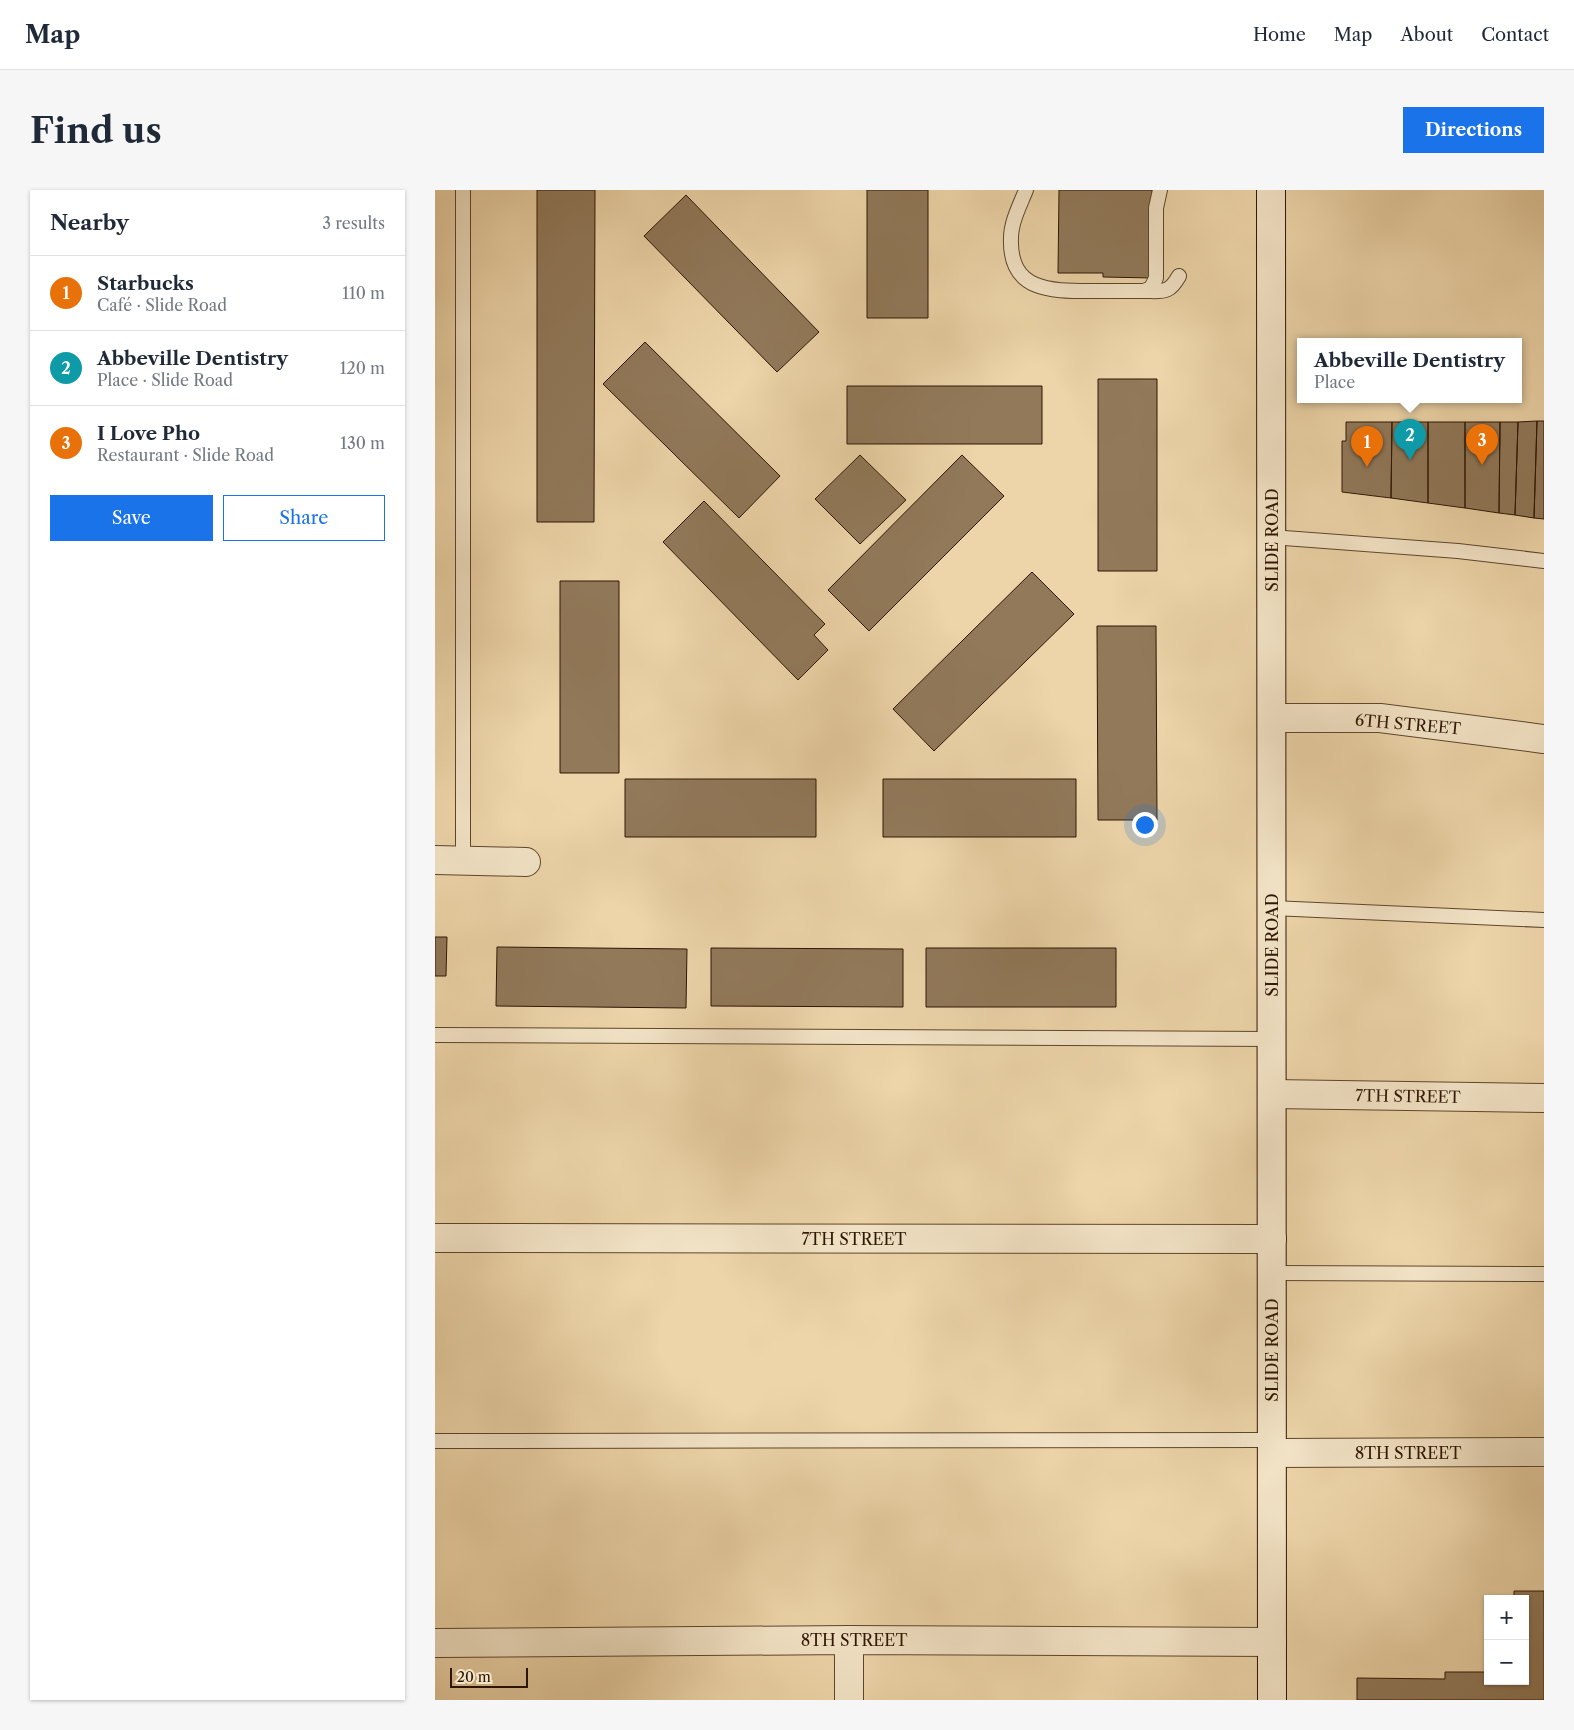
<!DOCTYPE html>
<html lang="en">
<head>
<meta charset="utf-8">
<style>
  :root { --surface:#fff; --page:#f6f6f7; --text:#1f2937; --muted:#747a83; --line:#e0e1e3; --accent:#1a73e8 }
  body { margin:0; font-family:"Libre Caslon Text",serif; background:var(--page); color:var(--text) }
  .controls { position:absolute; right:15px; bottom:15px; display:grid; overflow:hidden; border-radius:0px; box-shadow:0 1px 4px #0004 }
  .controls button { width:45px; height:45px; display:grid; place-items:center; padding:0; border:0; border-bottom:1px solid var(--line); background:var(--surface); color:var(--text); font:25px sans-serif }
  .scale { position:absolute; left:15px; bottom:12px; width:78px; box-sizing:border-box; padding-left:5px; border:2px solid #2e1604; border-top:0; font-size:14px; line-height:18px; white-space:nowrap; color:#2e1604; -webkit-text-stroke:4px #f3e4c7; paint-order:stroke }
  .you { position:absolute; left:709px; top:634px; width:18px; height:18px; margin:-12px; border:4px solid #fff; border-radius:50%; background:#1a73e8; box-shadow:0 0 0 8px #1a73e833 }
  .badge { display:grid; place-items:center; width:32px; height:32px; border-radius:50%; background:var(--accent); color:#fff; font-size:16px; font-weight:700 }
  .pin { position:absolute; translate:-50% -41px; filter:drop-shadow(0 1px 2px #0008) }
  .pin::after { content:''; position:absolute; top:26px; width:18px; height:15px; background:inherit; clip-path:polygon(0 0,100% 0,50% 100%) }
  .popup { position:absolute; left:862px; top:148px; width:225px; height:65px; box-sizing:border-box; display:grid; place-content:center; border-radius:0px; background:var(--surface); filter:drop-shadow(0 1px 4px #0005); font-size:16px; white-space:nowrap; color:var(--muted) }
  .popup b { font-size:19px; color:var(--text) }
  .popup::after { content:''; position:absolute; left:50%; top:100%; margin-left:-10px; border:10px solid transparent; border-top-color:var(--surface) }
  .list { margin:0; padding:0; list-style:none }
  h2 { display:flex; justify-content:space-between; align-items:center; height:65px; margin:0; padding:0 20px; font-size:21px }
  h2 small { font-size:16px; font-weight:400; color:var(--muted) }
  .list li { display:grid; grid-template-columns:32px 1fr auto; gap:15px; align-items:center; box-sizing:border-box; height:75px; padding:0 20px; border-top:1px solid var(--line) }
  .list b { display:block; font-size:19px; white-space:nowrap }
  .list p { margin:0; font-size:16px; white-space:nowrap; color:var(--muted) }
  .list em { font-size:16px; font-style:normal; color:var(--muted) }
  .actions { display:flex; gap:10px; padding:15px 20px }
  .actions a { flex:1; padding:11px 0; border:1px solid var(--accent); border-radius:0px; text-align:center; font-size:18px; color:var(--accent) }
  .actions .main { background:var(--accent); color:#fff }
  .map { position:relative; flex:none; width:1109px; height:1510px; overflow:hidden; border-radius:0px }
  header { display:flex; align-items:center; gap:30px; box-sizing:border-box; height:70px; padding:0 25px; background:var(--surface); border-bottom:1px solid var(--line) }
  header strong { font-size:24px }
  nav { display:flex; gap:28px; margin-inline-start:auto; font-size:18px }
  .intro { display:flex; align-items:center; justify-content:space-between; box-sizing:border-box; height:120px; padding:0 30px }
  h1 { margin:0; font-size:35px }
  .button { padding:12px 22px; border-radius:0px; background:var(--accent); color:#fff; font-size:18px; font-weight:700 }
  main { display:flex; gap:30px; padding:0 30px }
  aside { flex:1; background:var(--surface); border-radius:0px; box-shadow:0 1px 4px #0004 }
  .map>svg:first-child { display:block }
</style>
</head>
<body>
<header>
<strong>Map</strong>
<nav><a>Home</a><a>Map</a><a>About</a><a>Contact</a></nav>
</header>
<div class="intro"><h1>Find us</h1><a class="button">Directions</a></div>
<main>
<aside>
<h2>Nearby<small>3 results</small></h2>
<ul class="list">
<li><span class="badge" style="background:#e8710a">1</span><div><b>Starbucks</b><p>Café · Slide Road</p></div><em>110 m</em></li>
<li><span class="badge" style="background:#0f9aa8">2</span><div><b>Abbeville Dentistry</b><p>Place · Slide Road</p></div><em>120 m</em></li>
<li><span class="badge" style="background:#e8710a">3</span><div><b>I Love Pho</b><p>Restaurant · Slide Road</p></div><em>130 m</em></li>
</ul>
<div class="actions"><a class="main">Save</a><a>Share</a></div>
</aside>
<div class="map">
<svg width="1109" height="1510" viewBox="0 0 1109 1510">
  <rect width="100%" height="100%" fill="#edd5a9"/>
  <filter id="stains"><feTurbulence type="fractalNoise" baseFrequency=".004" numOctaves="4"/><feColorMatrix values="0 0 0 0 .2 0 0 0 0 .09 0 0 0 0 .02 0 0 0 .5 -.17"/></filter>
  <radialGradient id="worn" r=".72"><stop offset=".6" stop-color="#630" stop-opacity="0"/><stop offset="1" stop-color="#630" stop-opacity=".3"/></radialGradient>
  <path fill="#91795a" stroke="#2e1604" d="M102 0H160L159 332H102Z
    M432 0H493V128H432Z
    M624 0H717V88L668 87V83H623Z
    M251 5 384 142 342 182 209 46Z
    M210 152 345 286 304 328 168 194Z
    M663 189H722V381H663Z
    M412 196H607V254H412Z
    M1102 231H1109V329L1099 328Z
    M1102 231 1099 328 1080 325 1083 232Z
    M911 232H957L956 308 907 302V251H911Z
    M957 232H993V313L956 308Z
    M993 232H1030V318L993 313Z
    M1030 232H1065L1064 323 1030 318Z
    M1065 232H1083L1080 325 1064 323Z
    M425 265 471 310 425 354 380 309Z
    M527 265 569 306 434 441 393 400Z
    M269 311 390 434 379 445 393 460 363 490 228 352Z
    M597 382 639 424 499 561 458 519Z
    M125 391H184V583H125Z
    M662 436H721L722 630H663Z
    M190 589H381V647H190Z
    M448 589H641V647H448Z
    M0 747H12L11 786H0Z
    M62 757 252 759 251 818 61 816Z
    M276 758 468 759V817L276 816Z
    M491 758H681V817H491Z
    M1079 1401H1109V1510H922V1488L1010 1489V1482H1053V1491H1090V1409H1079Z"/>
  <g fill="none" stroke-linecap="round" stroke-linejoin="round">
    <defs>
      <path id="lane" d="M28 0V671
        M591 0C585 15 576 32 576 48 574 101 615 101 655 101 673 101 691 101 709 101L716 98 721 88V18L725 0
        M709 101C728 101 734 104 744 86
        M836 347 1023 361 1109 371
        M837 718 1109 730
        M0 845 837 849
        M837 1083 1109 1084
        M0 1251 837 1250"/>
      <path id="street" d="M837 528H945L1109 549
        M0 670 91 672
        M837 904 1109 908
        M0 1048 837 1049
        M837 1263 1109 1262
        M0 1453 414 1450 837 1452
        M414 1510V1450"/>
      <path id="secondary" d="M836 0 837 1510"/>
    </defs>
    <use href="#lane" stroke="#5e462d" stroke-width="16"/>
    <use href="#street" stroke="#5e462d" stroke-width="30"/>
    <use href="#secondary" stroke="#2e1604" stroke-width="30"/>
    <use href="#lane" stroke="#f3e4c7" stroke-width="14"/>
    <use href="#street" stroke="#f3e4c7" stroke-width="28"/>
    <use href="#secondary" stroke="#f3e4c7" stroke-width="28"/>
  </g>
  <g text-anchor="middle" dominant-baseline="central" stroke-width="4" stroke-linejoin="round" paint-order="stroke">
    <g font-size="16" fill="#2e1604" stroke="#f3e4c7">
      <text transform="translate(837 350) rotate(-90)">SLIDE ROAD</text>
      <text transform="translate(973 534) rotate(5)">6TH STREET</text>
      <text transform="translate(837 755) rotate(-90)">SLIDE ROAD</text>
      <text transform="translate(973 906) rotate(1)">7TH STREET</text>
      <text x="419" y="1049">7TH STREET</text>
      <text transform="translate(837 1160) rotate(-90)">SLIDE ROAD</text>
      <text x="973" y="1263">8TH STREET</text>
      <text x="419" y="1450">8TH STREET</text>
    </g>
  </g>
  <rect width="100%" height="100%" filter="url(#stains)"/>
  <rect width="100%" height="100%" fill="url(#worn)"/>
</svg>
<div class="controls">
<button>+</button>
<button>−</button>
</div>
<div class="scale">20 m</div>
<div class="you"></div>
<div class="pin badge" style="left:932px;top:277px;background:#e8710a">1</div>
<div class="pin badge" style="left:975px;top:270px;background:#0f9aa8">2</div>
<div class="popup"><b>Abbeville Dentistry</b>Place</div>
<div class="pin badge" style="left:1047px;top:275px;background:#e8710a">3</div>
</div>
</main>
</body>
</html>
